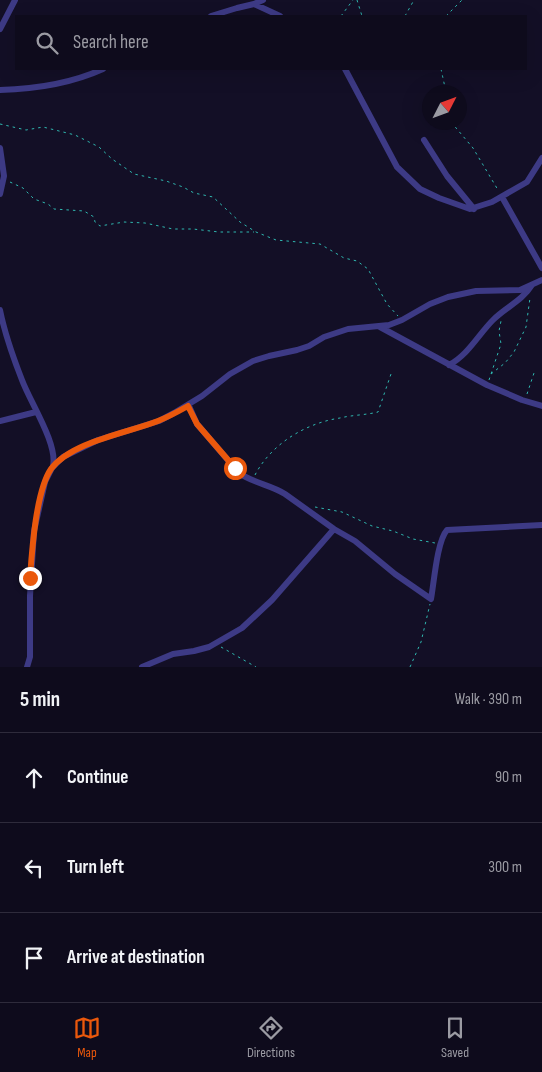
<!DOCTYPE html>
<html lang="en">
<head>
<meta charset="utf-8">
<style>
  :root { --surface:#0e0b1c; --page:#1c1929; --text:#f1f3f6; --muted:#9b9ba3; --line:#2e2b3b; --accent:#ea580c }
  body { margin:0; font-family:"Sofia Sans Condensed",sans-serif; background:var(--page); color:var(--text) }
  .compass { position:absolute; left:422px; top:85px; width:45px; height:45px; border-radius:50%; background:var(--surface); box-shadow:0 5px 20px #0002; rotate:48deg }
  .stop { position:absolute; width:15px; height:15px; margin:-11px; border:4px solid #ea580c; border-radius:50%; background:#fff }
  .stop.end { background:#ea580c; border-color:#fff; box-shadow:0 1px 5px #0008 }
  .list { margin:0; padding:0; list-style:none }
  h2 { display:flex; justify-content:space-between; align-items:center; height:65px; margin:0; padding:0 20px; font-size:21px }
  h2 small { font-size:16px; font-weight:400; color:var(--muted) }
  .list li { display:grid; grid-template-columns:32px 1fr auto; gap:15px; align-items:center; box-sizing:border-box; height:90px; padding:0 20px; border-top:1px solid var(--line) }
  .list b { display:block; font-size:19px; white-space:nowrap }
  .list em { font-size:16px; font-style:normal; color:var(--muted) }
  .icon { flex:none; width:28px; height:28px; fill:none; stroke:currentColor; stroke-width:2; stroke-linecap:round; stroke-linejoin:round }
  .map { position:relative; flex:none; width:542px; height:667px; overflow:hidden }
  .search { position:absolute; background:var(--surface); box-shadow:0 5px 20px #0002; left:15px; right:15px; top:15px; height:55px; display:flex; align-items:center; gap:12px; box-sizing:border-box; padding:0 18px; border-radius:0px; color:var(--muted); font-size:19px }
  .sheet { height:335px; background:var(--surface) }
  nav { display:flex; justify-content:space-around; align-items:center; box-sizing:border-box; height:70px; border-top:1px solid var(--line); background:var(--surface); font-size:14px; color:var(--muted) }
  nav a { display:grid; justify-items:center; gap:2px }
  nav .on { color:var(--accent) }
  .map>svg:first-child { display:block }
</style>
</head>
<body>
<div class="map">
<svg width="542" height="667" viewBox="0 0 542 667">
  <rect width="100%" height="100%" fill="#130f26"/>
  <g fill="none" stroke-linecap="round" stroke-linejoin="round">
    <path stroke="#2fb8b0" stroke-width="1" stroke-dasharray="2.5 4" stroke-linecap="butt" d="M357 0 362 16
      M341 16 353 0
      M405 16 414 0
      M446 16 462 0
      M441 69 446 92
      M451 122 473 148 498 190
      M0 124 26 130 43 127 75 135 99 147 112 159 134 174 166 181 183 187 194 193 213 197 240 222 256 232 276 240 320 244 344 258 357 261 368 269 387 304 398 316
      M10 182 23 188 34 199 48 204 54 209 84 211 94 217 95 222 100 226 124 222 145 223 173 229H193L219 232H254
      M491 374 505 363 514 352 526 327 530 298
      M489 380 501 344 499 331 501 321
      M527 394 534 373
      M255 475C271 444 306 423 340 418 352 415 366 415 378 412L391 374
      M315 507 342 512 372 526 393 531 413 539 435 543
      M221 647 256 667
      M410 667 421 642 430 604"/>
    <path stroke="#3d3a85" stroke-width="6" d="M254 4 280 16
      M211 16 237 8 254 4 263 0
      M0 29 15 0
      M345 69 397 167 420 189 439 198 470 209 492 202 527 182 542 158
      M0 90C35 89 70 84 103 69
      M424 140 447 176 474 209
      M0 148 4 176 0 194
      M502 197 542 268
      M0 310C5 335 13 357 22 380 30 402 58 444 53 466
      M380 327 487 385 522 400 542 406
      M449 365C468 355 478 335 493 320 506 307 522 301 532 285
      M189 406 197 424 239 473C253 483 271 485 285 494L334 529 355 541 395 574 431 599C434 583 437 541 447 530L542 525
      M0 421 36 412
      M27 667 30 657V596L34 531 45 482 52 468 63 457 98 440 159 421 174 413 202 396 230 374 253 361 269 356 297 350 309 346 324 337 348 329 389 325 402 320 430 304 448 297 476 291 520 290 542 280
      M142 667 173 654 194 651 209 647 242 628 272 600 334 529"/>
  </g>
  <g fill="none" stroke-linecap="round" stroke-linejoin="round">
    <path stroke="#ea580c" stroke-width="6" d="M30 578C32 550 36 491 51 469 71 442 127 433 158 421 168 417 179 411 188 406L197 424 235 468"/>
  </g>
</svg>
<svg class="compass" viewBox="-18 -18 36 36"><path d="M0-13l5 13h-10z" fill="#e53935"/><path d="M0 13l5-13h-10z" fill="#9b9ba3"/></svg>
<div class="stop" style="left:235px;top:468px"></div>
<div class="stop end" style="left:30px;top:578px"></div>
<div class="search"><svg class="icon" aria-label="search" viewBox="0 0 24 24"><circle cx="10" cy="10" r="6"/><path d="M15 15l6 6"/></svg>Search here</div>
</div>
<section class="sheet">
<h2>5 min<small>Walk · 390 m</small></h2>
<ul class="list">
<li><svg class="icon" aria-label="ahead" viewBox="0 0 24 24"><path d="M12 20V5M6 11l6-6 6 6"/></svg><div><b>Continue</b></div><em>90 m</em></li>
<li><svg class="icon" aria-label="left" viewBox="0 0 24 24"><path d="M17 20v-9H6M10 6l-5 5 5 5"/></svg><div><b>Turn left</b></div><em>300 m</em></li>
<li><svg class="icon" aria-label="arrive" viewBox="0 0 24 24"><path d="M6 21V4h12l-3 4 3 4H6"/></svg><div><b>Arrive at destination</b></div></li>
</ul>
</section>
<nav>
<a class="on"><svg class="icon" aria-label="map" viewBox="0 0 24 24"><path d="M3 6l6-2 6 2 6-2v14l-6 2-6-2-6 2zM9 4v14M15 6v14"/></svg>Map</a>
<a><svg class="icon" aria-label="directions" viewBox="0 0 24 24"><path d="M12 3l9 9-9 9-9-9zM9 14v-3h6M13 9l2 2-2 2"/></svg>Directions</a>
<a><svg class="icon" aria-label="saved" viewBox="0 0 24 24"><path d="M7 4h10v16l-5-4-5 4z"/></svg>Saved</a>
</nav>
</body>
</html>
